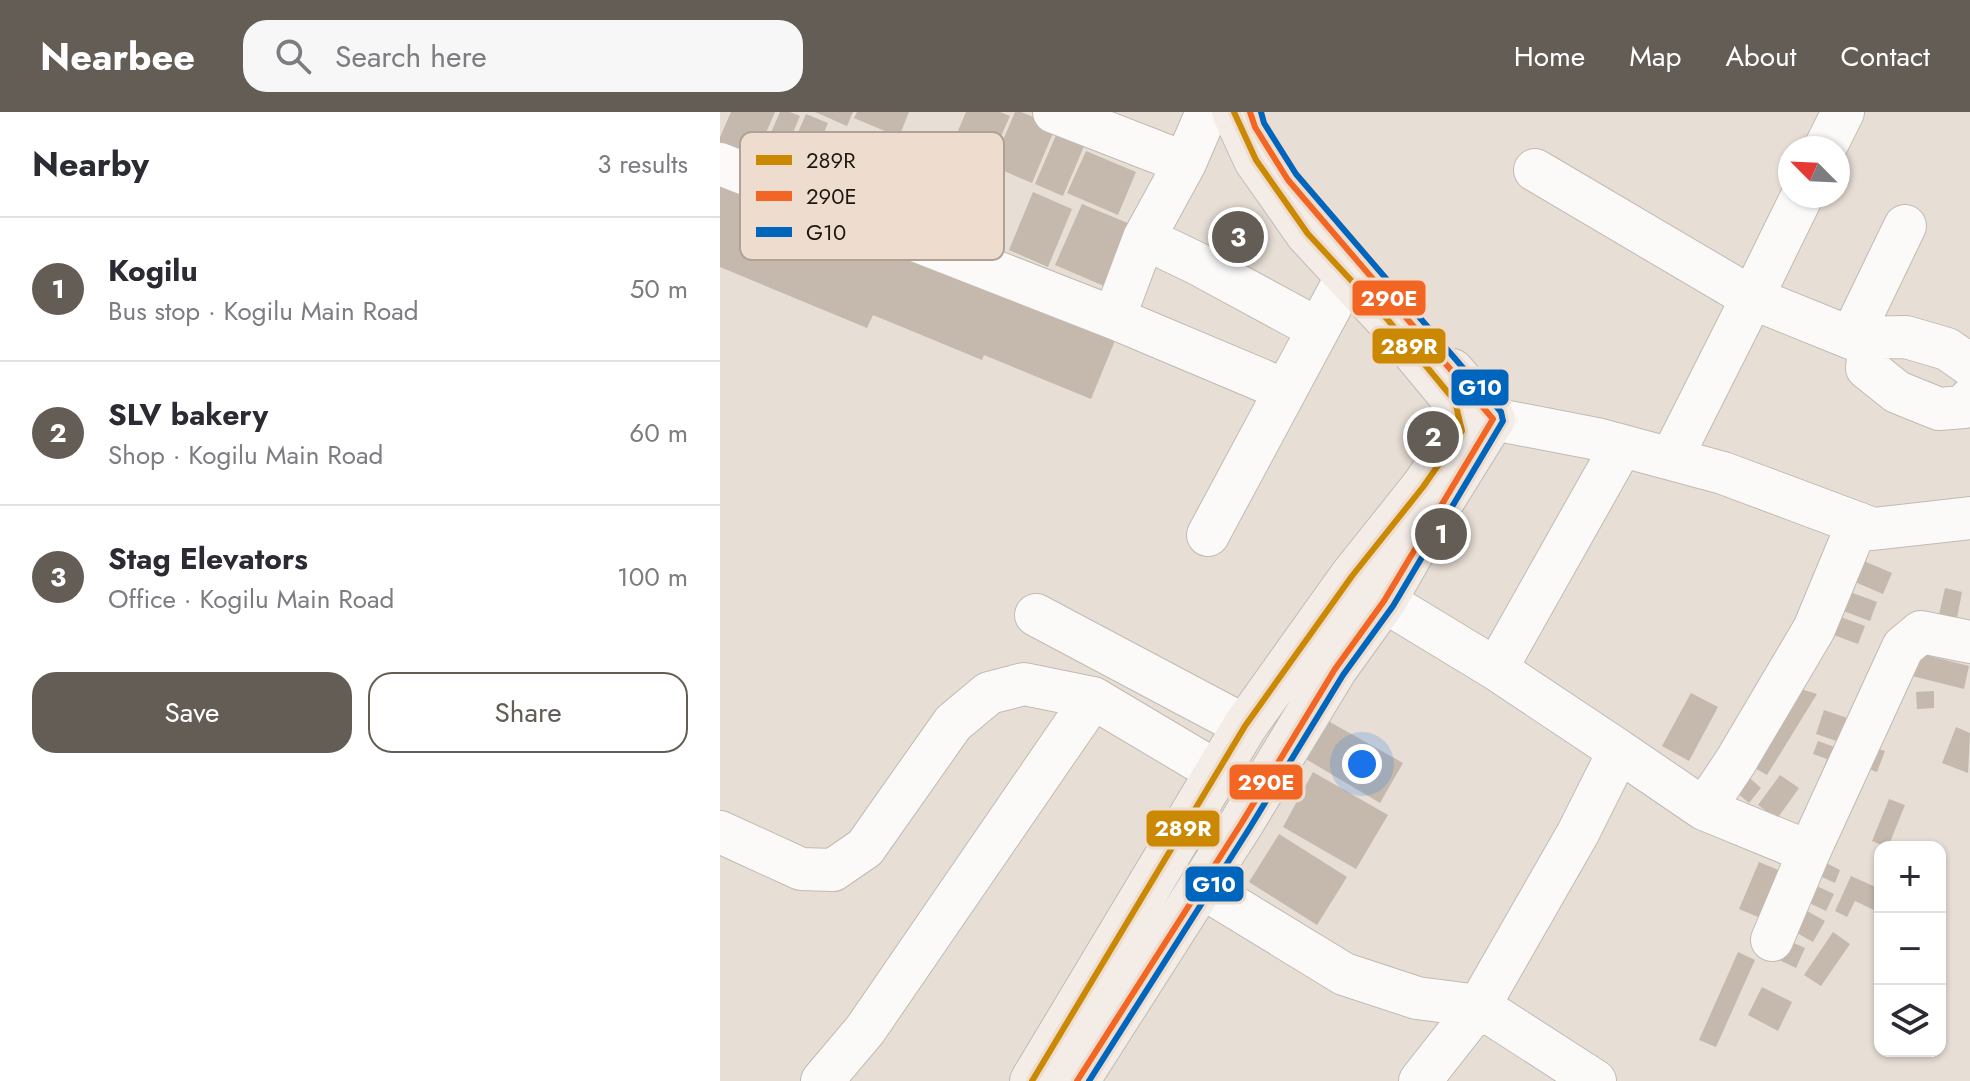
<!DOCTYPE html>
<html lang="en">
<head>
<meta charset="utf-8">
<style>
  :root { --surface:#fff; --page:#f7f7f7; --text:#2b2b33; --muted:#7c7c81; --line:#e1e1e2; --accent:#645d56 }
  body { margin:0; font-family:Jost,sans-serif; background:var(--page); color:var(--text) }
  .controls { position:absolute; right:24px; bottom:24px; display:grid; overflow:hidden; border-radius:16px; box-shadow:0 2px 6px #0004 }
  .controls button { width:72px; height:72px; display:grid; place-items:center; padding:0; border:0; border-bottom:2px solid var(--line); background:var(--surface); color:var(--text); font:40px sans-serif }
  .compass { position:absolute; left:1058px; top:24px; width:72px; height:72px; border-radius:50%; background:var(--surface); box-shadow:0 2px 6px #0004; rotate:294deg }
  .you { position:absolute; left:642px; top:652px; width:28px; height:28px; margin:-20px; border:6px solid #fff; border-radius:50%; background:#1a73e8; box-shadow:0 0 0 12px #1a73e833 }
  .badge { display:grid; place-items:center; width:52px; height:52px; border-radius:50%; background:var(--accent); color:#fff; font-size:26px; font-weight:700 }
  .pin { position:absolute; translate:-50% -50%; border:4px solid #fff; box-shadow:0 2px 8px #0006 }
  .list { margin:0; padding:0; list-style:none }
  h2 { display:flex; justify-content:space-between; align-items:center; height:104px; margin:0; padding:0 32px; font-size:34px }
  h2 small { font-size:26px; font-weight:400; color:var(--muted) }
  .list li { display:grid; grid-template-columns:52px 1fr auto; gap:24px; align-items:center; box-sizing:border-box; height:144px; padding:0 32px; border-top:2px solid var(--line) }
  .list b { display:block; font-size:30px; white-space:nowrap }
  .list p { margin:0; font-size:26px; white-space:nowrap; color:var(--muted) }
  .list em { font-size:26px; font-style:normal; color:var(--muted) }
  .actions { display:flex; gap:16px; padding:24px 32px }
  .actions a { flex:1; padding:18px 0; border:2px solid var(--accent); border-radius:24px; text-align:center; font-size:28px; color:var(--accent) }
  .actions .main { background:var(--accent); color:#fff }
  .icon { flex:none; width:44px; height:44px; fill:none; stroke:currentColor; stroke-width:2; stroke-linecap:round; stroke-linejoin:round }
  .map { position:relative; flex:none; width:1250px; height:969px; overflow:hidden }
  header { display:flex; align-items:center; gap:48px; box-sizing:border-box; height:112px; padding:0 40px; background:var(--accent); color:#fff }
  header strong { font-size:38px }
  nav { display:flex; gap:44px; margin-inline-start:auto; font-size:28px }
  .search { width:560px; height:72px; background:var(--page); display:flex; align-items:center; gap:20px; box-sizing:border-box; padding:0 28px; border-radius:24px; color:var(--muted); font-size:30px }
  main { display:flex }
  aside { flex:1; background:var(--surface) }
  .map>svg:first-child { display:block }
</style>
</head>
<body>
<header>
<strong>Nearbee</strong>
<div class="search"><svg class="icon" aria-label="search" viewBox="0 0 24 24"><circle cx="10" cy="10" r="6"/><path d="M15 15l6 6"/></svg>Search here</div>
<nav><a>Home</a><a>Map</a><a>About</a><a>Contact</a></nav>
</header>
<main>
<aside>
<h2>Nearby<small>3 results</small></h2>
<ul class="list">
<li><span class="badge">1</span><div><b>Kogilu</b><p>Bus stop · Kogilu Main Road</p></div><em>50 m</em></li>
<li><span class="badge">2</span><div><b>SLV bakery</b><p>Shop · Kogilu Main Road</p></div><em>60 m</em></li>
<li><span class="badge">3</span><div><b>Stag Elevators</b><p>Office · Kogilu Main Road</p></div><em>100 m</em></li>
</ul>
<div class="actions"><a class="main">Save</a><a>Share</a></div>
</aside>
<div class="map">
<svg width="1250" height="969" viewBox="0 0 1250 969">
  <rect width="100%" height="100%" fill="#e7ded5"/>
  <path fill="#c5b9ad" d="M11 0H55L35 46 0 32V25Z
    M60 0H70L80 4 58 56 39 48Z
    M95 0H133L127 14Z
    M137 0H189L179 25 134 6Z
    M246 0H280L290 4 267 56 229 40Z
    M295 0H301L336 14 312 71 272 54Z
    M86 2 108 11 85 67 62 57Z
    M339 16 367 27 343 84 315 72Z
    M366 39 416 60 398 103 347 81Z
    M0 70 399 219 371 287 264 243 262 248 153 203 147 216 0 155Z
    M313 80 352 97 328 155 289 138Z
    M362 92 410 112 384 174 335 153Z
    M1144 449 1172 461 1163 482 1135 470Z
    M1225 476 1242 480 1236 511 1218 507Z
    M1125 478 1157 490 1150 509 1118 497Z
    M1118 504 1145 514 1138 532 1111 522Z
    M1194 540 1249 554 1244 577 1188 563Z
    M1071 574 1097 582 1047 663 1024 650Z
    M1214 579V596L1197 597 1196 580Z
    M971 581 998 595 969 649 942 634Z
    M1104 598 1136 609 1128 633 1096 622Z
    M601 605 683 651 660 691 579 643Z
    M1236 615 1250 621 1248 661 1222 651Z
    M1098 629 1128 640 1117 669 1101 663 1107 647 1093 642Z
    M1150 634 1165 639 1157 660 1142 655Z
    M593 660 668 703 636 757 563 715Z
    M1023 660 1041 676 1029 691 1010 675Z
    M1060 663 1079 676 1057 707 1038 693Z
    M1169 687 1185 693 1168 735H1166L1152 729Z
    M559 722 627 765 597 813 529 770Z
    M1097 746 1120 758 1115 771 1091 760Z
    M1039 750 1075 765 1055 812 1019 797Z
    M1131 764 1160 777V790L1156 799 1135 789 1127 805 1115 799Z
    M1086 769 1114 782 1106 799 1079 786Z
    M1080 795 1105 809 1093 830 1068 816Z
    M1113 820 1130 832 1101 874 1084 863Z
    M1065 827 1085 836 1076 856 1055 846Z
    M1018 840 1035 848 996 935 979 928Z
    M1042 875 1072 890 1058 919 1028 903Z"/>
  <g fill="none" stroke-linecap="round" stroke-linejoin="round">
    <defs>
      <path id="minor" d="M334 0 465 51
        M1105 36 1123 0
        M0 52 394 206 565 278
        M815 58 1032 186 951 347
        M1082 84 1032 186 1131 226 1186 225 1227 237 1250 253
        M424 126 476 151 598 217
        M394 206 424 126 465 51 487 0
        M1131 226 1185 114
        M1150 226 1147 256 1177 280 1219 297 1244 295 1250 287
        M741 308 773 307 877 327 1003 361 1153 417 1250 406
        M488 423 627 164
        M664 489 776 557 899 639 858 721 759 894 875 969
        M316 503 525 614
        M776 557 901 335
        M899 639 984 697 1089 740
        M984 697 1016 649 1094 517 1138 411
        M0 720 81 757 113 758 145 736 233 611 269 581 304 572 373 586
        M480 774 624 862 697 886 759 894
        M1052 828 1089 740 1183 535 1201 520 1250 530
        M102 969 145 918 373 586 499 661
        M700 969 759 894"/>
      <path id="major" d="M312 969 525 614 632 464 703 375 742 319 735 289 668 208 588 122 536 48 514 0
        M357 969 521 712 615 557 664 489 709 410 773 307 732 259"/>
    </defs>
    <use href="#minor" stroke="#c2bab4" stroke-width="44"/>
    <use href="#major" stroke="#c0bcb7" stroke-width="46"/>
    <use href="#minor" stroke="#fbfaf9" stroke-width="42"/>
    <use href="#major" stroke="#f3ece7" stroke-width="44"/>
    <defs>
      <path id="bus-1" d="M312 969 525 614 632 464 703 375 742 319 735 289 668 208 588 122 536 48 514 0"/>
      <path id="bus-2" d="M357 969 521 712 615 557 664 489 773 307 568 68 535 15 530 0"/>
      <path id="bus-3" d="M369 969 529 717 623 563 673 494 783 309 781 300 576 62 544 11 541 0"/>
    </defs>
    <use href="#bus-1" stroke="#eeddce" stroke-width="12"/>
    <use href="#bus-2" stroke="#eeddce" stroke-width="12"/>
    <use href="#bus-3" stroke="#eeddce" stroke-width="12"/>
    <use href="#bus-1" stroke="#cb8903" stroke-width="6"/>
    <use href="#bus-2" stroke="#f26522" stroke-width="6"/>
    <use href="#bus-3" stroke="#0065bd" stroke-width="6"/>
  </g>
  <rect x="20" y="20" width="264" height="128" rx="12" fill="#eeddce" stroke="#afa295" stroke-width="2"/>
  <rect x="36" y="43" width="36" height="10" fill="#cb8903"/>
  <rect x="36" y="79" width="36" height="10" fill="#f26522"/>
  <rect x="36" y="115" width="36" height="10" fill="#0065bd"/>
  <g font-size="22" fill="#1d1711">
    <text x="86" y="56">289R</text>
    <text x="86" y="92">290E</text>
    <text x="86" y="128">G10</text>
  </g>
  <g stroke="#eeddce" stroke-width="3">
    <rect x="631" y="167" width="76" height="38" rx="8" fill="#f26522"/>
    <rect x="651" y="215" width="76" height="38" rx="8" fill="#cb8903"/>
    <rect x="730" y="256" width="60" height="39" rx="8" fill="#0065bd"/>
    <rect x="508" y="651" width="76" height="38" rx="8" fill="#f26522"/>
    <rect x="425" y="697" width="76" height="39" rx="8" fill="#cb8903"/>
    <rect x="464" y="753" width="61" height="38" rx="8" fill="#0065bd"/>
  </g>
  <g font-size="22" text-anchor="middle" font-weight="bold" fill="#fff">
    <text x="669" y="194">290E</text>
    <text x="689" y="242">289R</text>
    <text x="760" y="283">G10</text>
    <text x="546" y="678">290E</text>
    <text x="463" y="724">289R</text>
    <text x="494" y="780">G10</text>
  </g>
</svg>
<div class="controls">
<button>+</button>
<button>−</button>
<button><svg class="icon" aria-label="layers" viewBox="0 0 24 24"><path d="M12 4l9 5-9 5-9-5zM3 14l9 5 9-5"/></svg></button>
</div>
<svg class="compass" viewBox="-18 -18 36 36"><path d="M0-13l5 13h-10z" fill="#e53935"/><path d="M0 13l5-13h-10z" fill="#7c7c81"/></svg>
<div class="you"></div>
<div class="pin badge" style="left:721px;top:422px">1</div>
<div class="pin badge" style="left:713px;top:325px">2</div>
<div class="pin badge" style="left:518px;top:125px">3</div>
</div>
</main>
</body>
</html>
